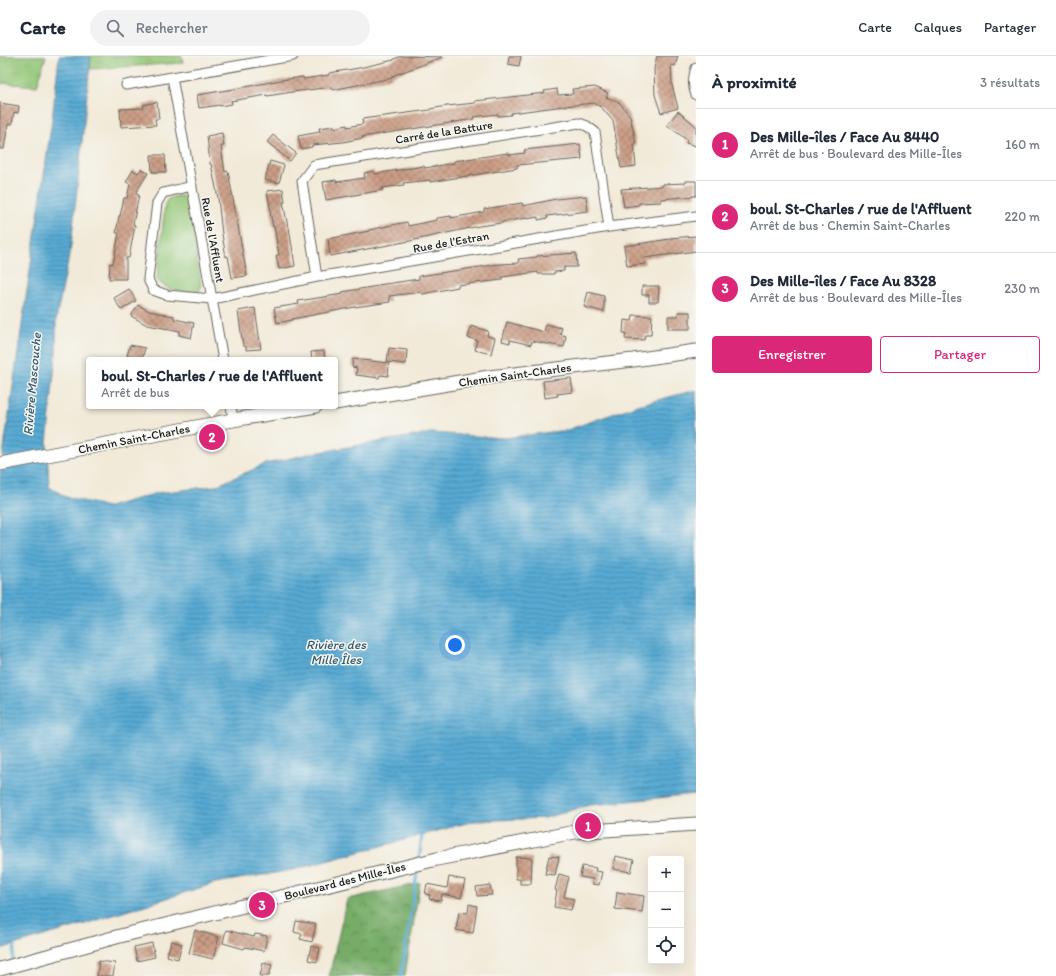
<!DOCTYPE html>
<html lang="fr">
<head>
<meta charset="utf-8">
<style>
  :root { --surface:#fff; --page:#f2f2f3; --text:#1f2937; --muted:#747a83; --line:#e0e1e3; --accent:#db2777 }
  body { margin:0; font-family:Itim,sans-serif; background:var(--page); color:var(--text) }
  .controls { position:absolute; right:12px; bottom:12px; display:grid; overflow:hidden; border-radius:4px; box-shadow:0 4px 16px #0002 }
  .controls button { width:36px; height:36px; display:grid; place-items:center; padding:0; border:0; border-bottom:1px solid var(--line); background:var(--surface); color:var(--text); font:20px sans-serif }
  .you { position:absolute; left:455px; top:589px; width:14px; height:14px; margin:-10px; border:3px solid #fff; border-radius:50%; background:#1a73e8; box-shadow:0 0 0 6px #1a73e833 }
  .badge { display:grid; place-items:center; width:26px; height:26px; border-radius:50%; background:var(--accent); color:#fff; font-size:13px; font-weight:700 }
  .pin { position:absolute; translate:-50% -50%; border:2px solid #fff; box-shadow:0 1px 4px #0006 }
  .popup { position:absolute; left:86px; top:301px; width:252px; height:52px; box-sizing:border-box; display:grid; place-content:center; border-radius:4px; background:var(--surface); filter:drop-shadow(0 1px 3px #0005); font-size:13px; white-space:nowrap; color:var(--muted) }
  .popup b { font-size:15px; color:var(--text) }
  .popup::after { content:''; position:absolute; left:50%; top:100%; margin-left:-8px; border:8px solid transparent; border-top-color:var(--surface) }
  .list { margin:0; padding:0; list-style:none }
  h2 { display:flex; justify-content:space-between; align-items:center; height:52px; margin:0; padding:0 16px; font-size:17px }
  h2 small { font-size:13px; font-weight:400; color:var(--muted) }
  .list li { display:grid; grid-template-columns:26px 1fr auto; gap:12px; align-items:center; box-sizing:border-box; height:72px; padding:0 16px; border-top:1px solid var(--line) }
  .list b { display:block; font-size:15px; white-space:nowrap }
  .list p { margin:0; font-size:13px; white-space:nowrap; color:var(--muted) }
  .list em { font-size:13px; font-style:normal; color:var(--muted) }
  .actions { display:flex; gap:8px; padding:12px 16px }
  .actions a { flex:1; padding:9px 0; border:1px solid var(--accent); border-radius:4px; text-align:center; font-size:14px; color:var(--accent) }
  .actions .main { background:var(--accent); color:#fff }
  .icon { flex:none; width:22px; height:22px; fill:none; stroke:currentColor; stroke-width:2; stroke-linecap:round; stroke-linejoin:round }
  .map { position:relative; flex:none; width:696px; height:920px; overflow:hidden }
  header { display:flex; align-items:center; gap:24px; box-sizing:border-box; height:56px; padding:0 20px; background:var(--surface); border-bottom:1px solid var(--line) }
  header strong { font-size:19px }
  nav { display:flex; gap:22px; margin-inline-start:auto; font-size:14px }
  .search { width:280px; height:36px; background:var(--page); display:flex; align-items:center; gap:10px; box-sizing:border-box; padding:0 14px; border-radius:22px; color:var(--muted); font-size:15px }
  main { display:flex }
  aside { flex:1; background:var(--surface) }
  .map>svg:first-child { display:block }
</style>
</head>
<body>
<header>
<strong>Carte</strong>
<div class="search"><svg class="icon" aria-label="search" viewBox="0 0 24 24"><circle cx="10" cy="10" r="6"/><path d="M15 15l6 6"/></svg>Rechercher</div>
<nav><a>Carte</a><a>Calques</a><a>Partager</a></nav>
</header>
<main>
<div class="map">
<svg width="696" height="920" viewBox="0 0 696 920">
  <defs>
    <pattern id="forest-crowns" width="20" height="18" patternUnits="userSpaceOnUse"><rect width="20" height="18" fill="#76ab67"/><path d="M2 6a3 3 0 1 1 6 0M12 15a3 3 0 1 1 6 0" fill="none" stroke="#608a54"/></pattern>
    <pattern id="park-tufts" width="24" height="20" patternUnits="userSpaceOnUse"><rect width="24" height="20" fill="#93c676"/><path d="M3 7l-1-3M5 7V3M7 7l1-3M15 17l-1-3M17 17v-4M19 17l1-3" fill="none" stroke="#7eaa66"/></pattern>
    <pattern id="water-rules" width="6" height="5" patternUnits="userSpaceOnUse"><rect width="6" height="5" fill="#58aad3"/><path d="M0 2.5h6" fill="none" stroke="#488aaa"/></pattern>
    <pattern id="building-cross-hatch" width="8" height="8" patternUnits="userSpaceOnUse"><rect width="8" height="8" fill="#cb9e86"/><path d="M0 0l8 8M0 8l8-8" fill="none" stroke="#a4806d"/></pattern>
  </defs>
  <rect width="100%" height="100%" fill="#f6f6f2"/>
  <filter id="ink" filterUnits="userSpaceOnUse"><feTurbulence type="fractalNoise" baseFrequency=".025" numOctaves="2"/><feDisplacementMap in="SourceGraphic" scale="8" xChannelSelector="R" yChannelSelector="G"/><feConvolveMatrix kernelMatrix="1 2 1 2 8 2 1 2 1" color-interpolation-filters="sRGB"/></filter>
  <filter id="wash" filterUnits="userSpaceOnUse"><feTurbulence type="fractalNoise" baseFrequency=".012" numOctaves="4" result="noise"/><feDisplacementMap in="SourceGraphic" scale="16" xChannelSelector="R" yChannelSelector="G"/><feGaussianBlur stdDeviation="0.9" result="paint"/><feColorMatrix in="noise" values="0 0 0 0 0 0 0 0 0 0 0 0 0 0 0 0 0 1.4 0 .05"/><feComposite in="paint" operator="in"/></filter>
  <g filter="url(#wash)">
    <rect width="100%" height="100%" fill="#f2ead8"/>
    <path fill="#93c676" stroke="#587149" d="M175 140H182L189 144 201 231 199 236 196 237C184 235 163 235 157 223L165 148 168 143Z"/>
    <path fill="url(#forest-crowns)" stroke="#496442" d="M420 827 405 920H329L347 843Z"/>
    <path fill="url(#park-tufts)" stroke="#587149" d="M0 0H46L37 30 0 27Z
      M91 0H182L183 7 90 13Z"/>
    <path fill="url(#water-rules)" stroke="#3a6378" d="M59 0H91L71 190 56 264V298L47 387 49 431 66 441 108 451 157 437 215 430 266 408 308 398 431 377 505 382 567 374 638 349 696 334V738L590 749 545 762 474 765 293 814 215 827 88 867 0 893V419L52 64Z"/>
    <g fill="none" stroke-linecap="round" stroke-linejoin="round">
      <path stroke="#58aad3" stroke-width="3" d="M419 803 422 779
        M12 906 15 889
        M401 920 418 811"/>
    </g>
    <g id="blocks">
      <path fill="url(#building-cross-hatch)" d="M401 0 443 1 392 20V22L332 34V31L292 36 267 40V39L231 45 232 48 220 50V49L199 52 197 39 240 32 281 24 303 21 304 23 329 19V17L359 12 394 4V3Z
        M509 0H521L519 10 508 8Z
        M657 0H678L675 10 671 9 672 29 678 52 661 57 655 39 654 13Z
        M595 31 608 37 606 41 619 46 630 60 636 88 634 89 636 110 621 112 613 65 601 51 594 47 564 50 511 57V59L498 60V58L473 61 474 63 362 81 363 82 343 86 312 89V91L301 93 298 80 320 76 319 72 334 70V72L347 69V71L363 68 362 63 430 54V53L447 50 475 47V45L545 37 544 35 557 33 558 39 573 38 572 33Z
        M157 46 159 63H155L156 69 121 71 120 53 144 52 143 49Z
        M0 47 19 50 18 57 14 56 12 68H8L4 93H0Z
        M678 55 696 70V90L686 87 687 84 667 69Z
        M222 77 224 90H221L225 116 228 115 247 220 232 222 228 200 226 201 222 178 218 142 211 108H210L207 80Z
        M273 79 296 97 290 105 267 86Z
        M580 88 582 103 517 109V112L430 126V124L403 127 404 129 382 132 383 134 326 144 323 126 336 124V126L365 122 364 117 374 115V118L424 110 425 112 454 107V105L508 97 509 99 525 97 524 94Z
        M151 99H165L166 116H152Z
        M270 105 284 109 279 127 265 124Z
        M141 113 148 117 135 138 139 139 133 168 135 169 129 202H126V223H109L110 207 113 208 119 177H116L119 160H120L124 142H127L130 128 126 126 133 114 138 117Z
        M686 125H696V140L661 143V146L639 147V149L624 151 621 133 663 130V128L686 127Z
        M283 133 285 146H283L288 171H289L295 210 279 213 276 199H279L274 170 273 171 270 156H271L267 135Z
        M586 140 588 155 547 160 548 162 538 164V161L527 163V162L502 166V167L479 170 410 185 330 200 328 183 369 175V174L392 169 407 166 408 170 437 164V162L451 160V162L484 156V153L522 147 523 150 556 143Z
        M696 180V195L644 202 645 208 627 210 624 190 670 183V182Z
        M576 197 577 211H564V215L554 216V218H538V216L502 221V224L458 229V231L422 238 421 236 389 240 390 246 355 251 292 263V264L277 267 274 252 299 248 298 245 343 238 342 236 378 230V229L419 223V220L500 208 519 207 518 203 537 201V200Z
        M642 230H659L658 246H649V239H642Z
        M129 233 136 245 121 254 114 242Z
        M588 236 604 240V256L584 251Z
        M138 249 149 255 174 260V263L194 267 191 282 179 279 180 275 147 269 131 260Z
        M255 252 261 293 246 294V290H243L238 255Z
        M678 256H690V273H668V260H678Z
        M633 259 652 260 651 279H645L644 284 625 283 626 277H623L624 264 632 265Z
        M507 266 544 276 546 268 562 272 560 278 566 280 564 291 532 285 531 289 510 284V287L502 285Z
        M471 270 488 275 487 280 495 282 491 298 475 294 477 284 468 282Z
        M130 289 145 292 142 303 127 300Z
        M389 292 407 294 406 308 387 306Z
        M324 295 325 304H312L311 296Z
        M353 303 389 307 388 320 380 319 379 322 356 319 357 312 352 311Z
        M571 322 573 336 557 338 558 340 545 342 543 325Z
        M549 800 559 801 555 819 545 818Z
        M615 800 634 804 631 816 613 813Z
        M516 801 532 802 531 828H520V823H516Z
        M582 810 596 812 595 815 602 816 599 829 592 828 593 823 580 821Z
        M559 818 569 821 564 841 574 843 571 854 554 851 557 835 555 834Z
        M449 821 465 824 461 842 442 838 441 845 429 843 430 839 425 838 427 828 447 832Z
        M490 829 492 839 477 840 476 831Z
        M617 836 644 840 642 856 615 853Z
        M469 848 477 850 473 877 456 874 459 856 468 857Z
        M296 865 316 868 312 886 300 883 302 878 294 876Z
        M195 874 219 881 213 903 189 897Z
        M226 874 254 881 255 878 267 880 264 895 245 891 244 893 223 887Z
        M171 885 182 888 178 903 167 900Z
        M152 887 155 901 137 905 134 891Z
        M311 890 320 892 317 906 308 904Z
        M99 905 115 907 113 920H97Z
        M263 907 272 909 269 920H260Z"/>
    </g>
  </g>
  <g filter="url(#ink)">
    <use href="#blocks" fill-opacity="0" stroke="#67645e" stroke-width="1"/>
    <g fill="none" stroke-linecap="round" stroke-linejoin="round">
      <defs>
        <path id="street" d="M696 12C693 22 692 29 696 39
          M172 21 223 304
          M126 29 293 0
          M192 130 163 137 157 147 148 223 153 234 167 239 212 243 317 221 609 171 696 160
          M317 221 302 125 314 109 579 67 587 70 595 76 609 171
          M231 350 233 364"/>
        <path id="secondary" d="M335 347 489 321 633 304 696 295
          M0 408 233 364 316 350
          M0 913 120 880 437 803 575 776 696 768"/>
      </defs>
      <use href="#street" stroke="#67645e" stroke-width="11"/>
      <use href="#secondary" stroke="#67645e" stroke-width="15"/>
      <use href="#street" stroke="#fff" stroke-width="9"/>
      <use href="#secondary" stroke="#fff" stroke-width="13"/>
    </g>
  </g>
  <g text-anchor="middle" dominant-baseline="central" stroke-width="3" stroke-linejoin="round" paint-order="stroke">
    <g font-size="12" fill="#1c1c1c" stroke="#f6f6f2">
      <text transform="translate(444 76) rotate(-9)">Carré de la Batture</text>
      <text transform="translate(213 184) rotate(80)">Rue de l'Affluent</text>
      <text transform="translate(451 186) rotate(-10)">Rue de l'Estran</text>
      <text transform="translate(515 319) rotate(-8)">Chemin Saint-Charles</text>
      <text transform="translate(134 383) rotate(-11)">Chemin Saint-Charles</text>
      <text transform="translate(345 825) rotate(-14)">Boulevard des Mille-Îles</text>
    </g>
    <g font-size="13" font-style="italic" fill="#375c6e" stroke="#f6f6f2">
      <text transform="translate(32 328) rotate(-85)">Rivière Mascouche</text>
      <text x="336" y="588">Rivière des<tspan x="336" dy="15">Mille Îles</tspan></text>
    </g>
  </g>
</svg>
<div class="controls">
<button>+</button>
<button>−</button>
<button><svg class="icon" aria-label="locate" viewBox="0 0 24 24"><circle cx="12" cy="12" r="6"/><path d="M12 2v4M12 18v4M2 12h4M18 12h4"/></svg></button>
</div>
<div class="you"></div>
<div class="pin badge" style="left:588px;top:770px">1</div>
<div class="pin badge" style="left:212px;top:381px">2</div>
<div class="popup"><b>boul. St-Charles / rue de l'Affluent</b>Arrêt de bus</div>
<div class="pin badge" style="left:262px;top:849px">3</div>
</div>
<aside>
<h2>À proximité<small>3 résultats</small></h2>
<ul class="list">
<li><span class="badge">1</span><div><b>Des Mille-îles / Face Au 8440</b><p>Arrêt de bus · Boulevard des Mille-Îles</p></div><em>160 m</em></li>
<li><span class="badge">2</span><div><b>boul. St-Charles / rue de l'Affluent</b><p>Arrêt de bus · Chemin Saint-Charles</p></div><em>220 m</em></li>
<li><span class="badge">3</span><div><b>Des Mille-îles / Face Au 8328</b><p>Arrêt de bus · Boulevard des Mille-Îles</p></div><em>230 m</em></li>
</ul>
<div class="actions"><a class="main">Enregistrer</a><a>Partager</a></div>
</aside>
</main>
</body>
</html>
